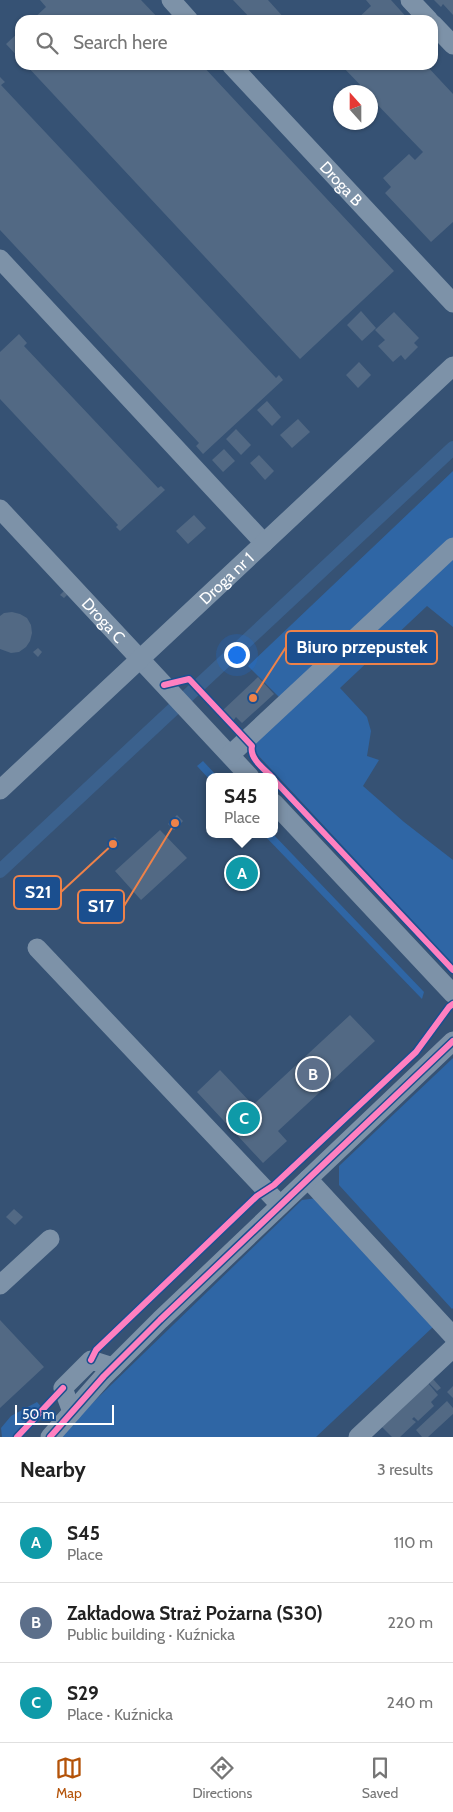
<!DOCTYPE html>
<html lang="en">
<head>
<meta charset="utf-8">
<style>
  :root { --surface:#fff; --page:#f6f6f6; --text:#222; --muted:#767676; --line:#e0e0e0; --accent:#b45309 }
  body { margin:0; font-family:Cabin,sans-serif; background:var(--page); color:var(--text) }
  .compass { position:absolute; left:333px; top:85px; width:45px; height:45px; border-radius:50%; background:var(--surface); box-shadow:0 1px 4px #0004; rotate:339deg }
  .scale { position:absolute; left:15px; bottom:12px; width:99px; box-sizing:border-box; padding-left:5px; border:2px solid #fff; border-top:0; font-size:14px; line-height:18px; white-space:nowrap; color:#fff; -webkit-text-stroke:4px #1b4f8f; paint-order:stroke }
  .you { position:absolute; left:236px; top:654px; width:18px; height:18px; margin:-12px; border:4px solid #fff; border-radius:50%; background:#1a73e8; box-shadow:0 0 0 8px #1a73e833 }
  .badge { display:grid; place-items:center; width:32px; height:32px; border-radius:50%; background:var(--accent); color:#fff; font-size:16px; font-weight:700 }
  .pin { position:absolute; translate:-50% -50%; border:2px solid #fff; box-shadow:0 1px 5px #0006 }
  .popup { position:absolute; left:206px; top:773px; width:72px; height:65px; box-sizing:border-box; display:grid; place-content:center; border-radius:10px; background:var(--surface); filter:drop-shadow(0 1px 4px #0005); font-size:16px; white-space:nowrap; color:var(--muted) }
  .popup b { font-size:19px; color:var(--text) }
  .popup::after { content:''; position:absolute; left:50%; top:100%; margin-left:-10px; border:10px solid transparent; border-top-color:var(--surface) }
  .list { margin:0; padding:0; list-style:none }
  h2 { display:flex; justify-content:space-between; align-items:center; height:65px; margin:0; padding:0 20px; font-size:21px }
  h2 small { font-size:16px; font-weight:400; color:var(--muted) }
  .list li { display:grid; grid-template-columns:32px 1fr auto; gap:15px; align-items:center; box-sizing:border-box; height:80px; padding:0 20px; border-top:1px solid var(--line) }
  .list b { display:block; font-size:19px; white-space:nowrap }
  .list p { margin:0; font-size:16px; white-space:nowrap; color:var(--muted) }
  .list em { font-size:16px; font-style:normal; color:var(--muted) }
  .icon { flex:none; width:28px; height:28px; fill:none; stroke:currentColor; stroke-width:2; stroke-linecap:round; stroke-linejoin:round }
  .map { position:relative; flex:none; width:453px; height:1437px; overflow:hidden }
  .search { position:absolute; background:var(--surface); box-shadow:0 1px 4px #0004; left:15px; right:15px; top:15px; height:55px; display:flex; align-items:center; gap:12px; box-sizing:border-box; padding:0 18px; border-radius:15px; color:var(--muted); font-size:19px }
  .sheet { height:305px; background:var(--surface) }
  nav { display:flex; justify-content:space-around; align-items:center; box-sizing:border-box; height:70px; border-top:1px solid var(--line); background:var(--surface); font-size:14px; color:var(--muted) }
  nav a { display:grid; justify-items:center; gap:2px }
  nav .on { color:var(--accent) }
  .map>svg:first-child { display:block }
</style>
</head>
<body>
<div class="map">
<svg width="453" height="1437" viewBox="0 0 453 1437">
  <rect width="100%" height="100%" fill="#365274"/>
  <path fill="#2f66a5" d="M453 471V627L427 606 340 688 367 717 371 731 367 756 379 760 363 786 404 822 453 860V964L255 752 256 731 285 703 248 666Z
    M203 761 218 777H210L209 779 197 766Z
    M263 834H273L424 992 422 999Z
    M453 1058V1308L452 1309 339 1185V1166Z
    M317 1198 433 1327 316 1437H62L77 1418 302 1200Z
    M37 1402 44 1410 40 1420 22 1437H2L1 1428 11 1416Z"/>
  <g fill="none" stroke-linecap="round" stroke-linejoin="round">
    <path stroke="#3b618d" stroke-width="14" d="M0 871 453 448"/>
  </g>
  <path fill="#526984" d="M40 0H141L160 20H32L46 7Z
    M233 0H268L286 20H252Z
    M366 0H391L409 20H356L371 6Z
    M434 0H453V15L443 4 441 7Z
    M20 31V59L6 44Z
    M26 65H202L394 271 300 359Z
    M341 65H426L453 94V222L431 242 385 193 391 187 383 178 409 154 415 160 423 152 370 97V92H367Z
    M0 77 5 82 1 85 276 378 279 375 283 380 203 454 196 446 199 443 0 230Z
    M361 311 376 328 362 341 347 325Z
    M394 312 419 338 414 343 418 347 405 360 401 355 393 362 378 346 385 340 375 330Z
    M19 334 27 343 24 346 158 488 161 486 165 490 120 531 116 527 118 525 0 399V352Z
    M359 362 371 375 358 388 346 375Z
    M267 401 281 417 272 426 257 410Z
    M298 419 310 432 292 448 280 435Z
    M236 429 251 445 241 455 226 439Z
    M224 449 235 461 223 472 212 460Z
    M259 455 274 471 265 480 250 463Z
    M194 515 206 528 188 544 176 531Z
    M64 591 67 595 64 598 60 595Z
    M12 612 20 614 27 618 31 625 32 633 30 641 26 647 19 652 11 653 0 649V616L4 613Z
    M38 648 42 652 38 657 33 652Z
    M258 677 274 694 242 723 236 717 232 722 222 711Z
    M177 815 183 821 174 830 168 824Z
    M160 830 187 858 141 900 115 871Z
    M115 837 119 842 111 850 107 845Z
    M243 864 251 872 241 881 234 873Z
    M350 1015 375 1041 278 1131 287 1141 263 1163 197 1092 220 1070 253 1105Z
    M14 1209 23 1217 15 1225 6 1217Z
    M0 1320 44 1367 0 1408Z
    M433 1379 441 1388 437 1391 429 1383Z
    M428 1383 438 1395 431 1402 434 1406 418 1421 414 1417 412 1419 416 1422 400 1437H392L381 1426Z
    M453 1386V1398L447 1392Z
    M447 1401 453 1408V1414L428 1437H422L416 1430Z"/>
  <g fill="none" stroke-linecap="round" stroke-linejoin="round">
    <g stroke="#7d92a8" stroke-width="19">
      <path d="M171 0 189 20"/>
      <path d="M410 0 429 20"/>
      <path d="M433 24 453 45"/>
      <path id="s1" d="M231 65 453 303"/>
      <path d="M0 259 264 543"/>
      <path id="s2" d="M0 509 250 777"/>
      <path d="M230 755 453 547"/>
      <path id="s3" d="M0 790 453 366"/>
      <path d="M274 803 453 994"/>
      <path d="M37 948 280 1205"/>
      <path d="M308 1179 453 1336"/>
      <path d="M0 1285 50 1239"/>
      <path d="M72 1412 63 1388 91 1360 113 1367"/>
      <path d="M50 1437 104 1376 160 1320 453 1041"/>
      <path d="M358 1437 453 1348"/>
    </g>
    <defs>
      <path id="cycleway" d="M164 685 189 679 252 746C249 758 264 769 272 777
        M274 780 453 970
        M91 1360 96 1350 257 1196 274 1185 416 1052 449 1007 453 1004
        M17 1437 63 1388
        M50 1437 104 1376 160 1320 453 1041"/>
    </defs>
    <use href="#cycleway" stroke="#1b4f8f" stroke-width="9"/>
    <use href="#cycleway" stroke="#ff80c0" stroke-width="6"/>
  </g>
  <g text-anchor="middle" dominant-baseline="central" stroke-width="4.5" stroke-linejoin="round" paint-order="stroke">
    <g font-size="16" fill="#fff" stroke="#1b4f8f">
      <text stroke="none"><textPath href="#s1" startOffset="162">Droga B</textPath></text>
      <text stroke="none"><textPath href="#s3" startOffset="310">Droga nr 1</textPath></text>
      <text stroke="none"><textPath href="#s2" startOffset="152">Droga C</textPath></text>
    </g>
  </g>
  <path fill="none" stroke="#ee8249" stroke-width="2" d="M253 698L286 647M113 844L61 892M175 823L124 906"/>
  <g fill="#ee8249" stroke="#1b4f8f" stroke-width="2">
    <circle cx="253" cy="698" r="5"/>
    <circle cx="113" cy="844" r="5"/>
    <circle cx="175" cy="823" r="5"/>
  </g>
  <g fill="#1b4f8f" stroke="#ee8249" stroke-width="2">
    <rect x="286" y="631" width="151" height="33" rx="5"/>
    <rect x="14" y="876" width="47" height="33" rx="5"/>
    <rect x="78" y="890" width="46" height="33" rx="5"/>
  </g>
  <g font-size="18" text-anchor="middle" font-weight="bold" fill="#fff">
    <text x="362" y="653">Biuro przepustek</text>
    <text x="38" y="898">S21</text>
    <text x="101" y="912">S17</text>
  </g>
</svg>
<svg class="compass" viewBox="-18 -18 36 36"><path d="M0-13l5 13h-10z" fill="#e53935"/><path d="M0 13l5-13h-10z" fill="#767676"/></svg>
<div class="scale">50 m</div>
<div class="you"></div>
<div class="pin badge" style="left:242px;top:873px;background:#0f9aa8">A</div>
<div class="popup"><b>S45</b>Place</div>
<div class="pin badge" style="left:313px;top:1074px;background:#5c6f8a">B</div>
<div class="pin badge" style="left:244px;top:1118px;background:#0f9aa8">C</div>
<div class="search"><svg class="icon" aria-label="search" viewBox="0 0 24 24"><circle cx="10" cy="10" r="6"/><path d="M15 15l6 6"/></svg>Search here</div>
</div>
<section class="sheet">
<h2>Nearby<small>3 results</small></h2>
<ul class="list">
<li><span class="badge" style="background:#0f9aa8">A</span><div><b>S45</b><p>Place</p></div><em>110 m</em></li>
<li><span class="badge" style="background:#5c6f8a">B</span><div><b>Zakładowa Straż Pożarna (S30)</b><p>Public building · Kuźnicka</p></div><em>220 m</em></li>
<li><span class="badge" style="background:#0f9aa8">C</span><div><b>S29</b><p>Place · Kuźnicka</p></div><em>240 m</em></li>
</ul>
</section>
<nav>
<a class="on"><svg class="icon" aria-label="map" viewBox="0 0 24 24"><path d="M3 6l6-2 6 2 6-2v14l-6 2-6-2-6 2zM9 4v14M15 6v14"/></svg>Map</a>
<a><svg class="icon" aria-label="directions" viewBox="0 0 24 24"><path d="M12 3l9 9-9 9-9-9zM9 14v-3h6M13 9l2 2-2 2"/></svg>Directions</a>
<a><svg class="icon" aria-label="saved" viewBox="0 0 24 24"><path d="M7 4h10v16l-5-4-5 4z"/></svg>Saved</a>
</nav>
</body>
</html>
